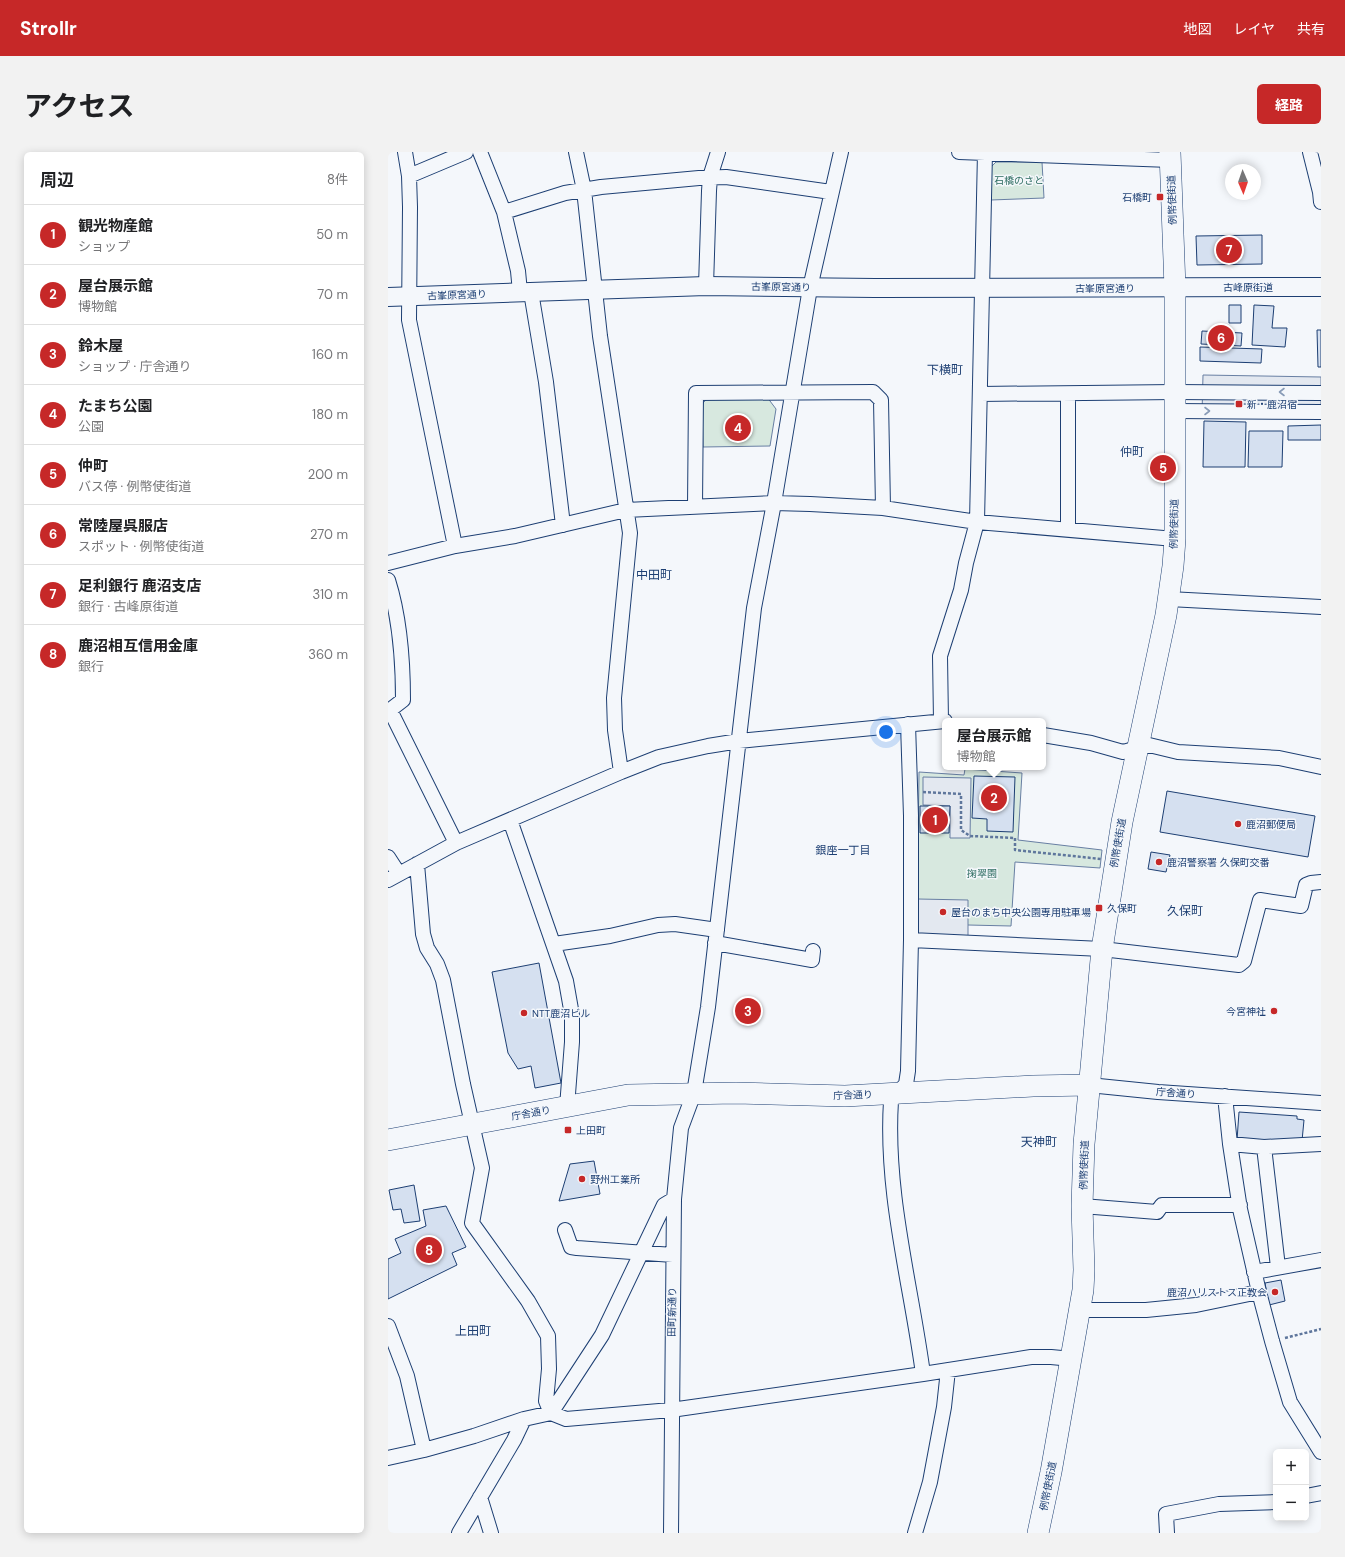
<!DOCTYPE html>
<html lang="ja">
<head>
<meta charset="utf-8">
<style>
  :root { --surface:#fff; --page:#f2f2f2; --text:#202124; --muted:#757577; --line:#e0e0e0; --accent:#c62828 }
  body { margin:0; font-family:"DM Sans","Noto Sans JP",sans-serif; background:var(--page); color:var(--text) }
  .controls { position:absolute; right:12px; bottom:12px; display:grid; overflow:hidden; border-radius:6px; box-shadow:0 2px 10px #0003 }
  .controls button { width:36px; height:36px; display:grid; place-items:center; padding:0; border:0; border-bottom:1px solid var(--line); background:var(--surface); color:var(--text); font:20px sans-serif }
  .compass { position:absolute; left:837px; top:12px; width:36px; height:36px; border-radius:50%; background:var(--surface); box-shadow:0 2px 10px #0003; rotate:178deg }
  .you { position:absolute; left:498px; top:580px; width:14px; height:14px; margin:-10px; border:3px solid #fff; border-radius:50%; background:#1a73e8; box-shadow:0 0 0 6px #1a73e833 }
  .badge { display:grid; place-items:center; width:26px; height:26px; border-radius:50%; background:var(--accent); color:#fff; font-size:13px; font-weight:700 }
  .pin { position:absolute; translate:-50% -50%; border:2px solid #fff; box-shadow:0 1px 4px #0006 }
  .popup { position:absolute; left:554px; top:566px; width:104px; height:52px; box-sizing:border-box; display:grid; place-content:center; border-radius:6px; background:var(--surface); filter:drop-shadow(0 1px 3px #0005); font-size:13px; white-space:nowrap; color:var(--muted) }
  .popup b { font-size:15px; color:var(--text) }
  .popup::after { content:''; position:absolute; left:50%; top:100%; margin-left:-8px; border:8px solid transparent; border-top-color:var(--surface) }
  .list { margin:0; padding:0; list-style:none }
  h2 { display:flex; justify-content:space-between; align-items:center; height:52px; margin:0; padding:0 16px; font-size:17px }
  h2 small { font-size:13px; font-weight:400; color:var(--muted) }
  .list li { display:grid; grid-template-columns:26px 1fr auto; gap:12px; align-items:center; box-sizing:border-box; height:60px; padding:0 16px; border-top:1px solid var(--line) }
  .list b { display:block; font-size:15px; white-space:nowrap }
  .list p { margin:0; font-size:13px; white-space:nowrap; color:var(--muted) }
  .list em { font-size:13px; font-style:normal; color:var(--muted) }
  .map { position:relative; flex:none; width:933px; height:1381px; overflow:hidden; border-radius:6px }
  header { display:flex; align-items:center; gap:24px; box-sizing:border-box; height:56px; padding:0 20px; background:var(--accent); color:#fff }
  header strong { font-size:19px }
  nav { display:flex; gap:22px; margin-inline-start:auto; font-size:14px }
  .intro { display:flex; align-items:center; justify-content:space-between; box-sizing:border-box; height:96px; padding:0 24px }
  h1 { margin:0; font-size:28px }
  .button { padding:10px 18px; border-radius:6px; background:var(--accent); color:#fff; font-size:14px; font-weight:700 }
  main { display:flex; gap:24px; padding:0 24px }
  aside { flex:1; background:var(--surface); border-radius:6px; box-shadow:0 2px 10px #0003 }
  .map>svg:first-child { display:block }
</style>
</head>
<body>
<header>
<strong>Strollr</strong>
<nav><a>地図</a><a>レイヤ</a><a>共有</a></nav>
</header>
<div class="intro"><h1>アクセス</h1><a class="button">経路</a></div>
<main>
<aside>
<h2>周辺<small>8件</small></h2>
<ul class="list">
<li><span class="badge">1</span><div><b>観光物産館</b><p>ショップ</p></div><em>50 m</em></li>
<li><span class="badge">2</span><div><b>屋台展示館</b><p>博物館</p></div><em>70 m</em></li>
<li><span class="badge">3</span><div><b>鈴木屋</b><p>ショップ · 庁舎通り</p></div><em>160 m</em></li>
<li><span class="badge">4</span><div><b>たまち公園</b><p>公園</p></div><em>180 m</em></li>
<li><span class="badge">5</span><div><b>仲町</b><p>バス停 · 例幣使街道</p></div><em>200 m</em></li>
<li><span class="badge">6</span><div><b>常陸屋呉服店</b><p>スポット · 例幣使街道</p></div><em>270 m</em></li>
<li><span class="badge">7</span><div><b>足利銀行 鹿沼支店</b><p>銀行 · 古峰原街道</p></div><em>310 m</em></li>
<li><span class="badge">8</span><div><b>鹿沼相互信用金庫</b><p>銀行</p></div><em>360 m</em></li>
</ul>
</aside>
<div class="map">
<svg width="933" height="1381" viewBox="0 0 933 1381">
  <rect width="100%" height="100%" fill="#f4f7fb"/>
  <path fill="#d7e8df" stroke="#687fa3" d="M608 10H654L656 46 603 48 602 16Z
    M379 245 388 257 382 294 315 295 314 254 315 251 320 246Z
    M577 617 634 621 630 688 714 698 712 716 627 710 623 774 580 773 529 783 531 620 576 623Z"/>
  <path fill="#e3e8f0" stroke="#687fa3" d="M815 223 933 225V263L814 262Z
    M535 625 583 626 582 686H562V654L535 653Z
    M530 747 580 748V785L529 783Z"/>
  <path fill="#d5e0f0" stroke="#1d3f73" d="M874 83V112L809 113 808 84Z
    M841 153H853V171H841Z
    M866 153 886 154 884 176H899L897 195 864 193Z
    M929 178H933V215H930Z
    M814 179 854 181 853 194 813 192Z
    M812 195 874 197 873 211 812 209Z
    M816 269 858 270 857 315H815Z
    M933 273V288H900V274Z
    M861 279H895L894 315H860Z
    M586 624 627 625 625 680 599 679V667L584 666Z
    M779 639 927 664 920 705 772 680Z
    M532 654H562L561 681H532Z
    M763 700 782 703 778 720 760 717Z
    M151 811 173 931 147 936 143 914 130 917 120 901 104 820Z
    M851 960 909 964V967L916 968 914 989 849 988Z
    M206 1009 212 1042 171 1049 182 1012Z
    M26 1033 32 1069 16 1071 13 1057 5 1058 1 1038Z
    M58 1054 78 1095 64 1101 69 1113 0 1147V1107L13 1101 7 1087 38 1074 35 1058Z
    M893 1128 897 1149 881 1153 877 1131Z"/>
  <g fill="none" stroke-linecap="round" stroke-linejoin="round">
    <defs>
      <path id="minor" d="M17 0 21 24 22 55 21 168 67 394
        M92 0 116 60 130 119 132 140
        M188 0 196 38 212 184 242 381 226 546 227 578 233 620
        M571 0 782 8
        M922 0 932 40 933 50
        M21 24 78 0
        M116 60 177 41 213 35 311 26 338 25 443 40
        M318 134 321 39 322 25 330 0
        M143 140 158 230 175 373
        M592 242 787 240 933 241
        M787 259 933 260
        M307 354 308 241 485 240 493 248 495 356
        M680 377V242
        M0 411 67 394 127 384 238 358 386 351 422 352 495 356 589 370 787 387
        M0 428C12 466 15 508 15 548L2 558 68 691
        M781 447 933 455
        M553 569 552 504 573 438 578 411 589 370 597 0
        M520 572 523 664V788L520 919 518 932 503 949C497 1041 523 1132 535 1222
        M655 583 703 591 735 600 761 593 790 600 891 606 933 615
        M122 668 178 829 184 863V890L179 955
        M0 705 11 722
        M29 712 35 782 39 796 49 812 55 828 75 932 94 1016 84 1071 140 1149 160 1184 161 1217 158 1249 163 1261
        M0 728 68 691 233 620 271 605 320 594 351 589 557 569
        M523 788 714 797 851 813 856 809 872 748 913 754 918 733 923 731 933 730
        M327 791 424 808 425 799
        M166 792 222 784 270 773 287 772 329 778
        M701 933 770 940 933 951
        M837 944 842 992 852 1057 871 1140 884 1189 902 1250 933 1300
        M842 992 876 995 933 992
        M876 995 890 1115
        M694 1054 769 1060 774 1053H852
        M177 1078 183 1095 189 1096 285 1103
        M866 1120 933 1108
        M692 1158H758L808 1153 871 1140
        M0 1174 19 1224 36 1298
        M163 1261 214 1183 276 1053 286 1047
        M0 1306 36 1298 86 1284 136 1267 163 1261 178 1267 283 1258 535 1222 643 1205H663L684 1207
        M918 1344 933 1341
        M92 1345 103 1381
        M71 1381 126 1288 136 1267
        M283 1381 286 1047 293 976 306 941 320 855 366 456 386 351 422 136 453 0
        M527 1381 542 1330 556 1255 560 1218
        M779 1381 778 1362 831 1352 888 1350"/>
      <path id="major" d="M0 145 318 134 487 136 933 135"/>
      <path id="highway" d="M0 988 240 943 348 941 457 944 645 934 701 933
        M650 1381 663 1320 695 1138 696 1118 694 1054 696 992 714 797 734 670 778 463 785 414 787 387V136L782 0"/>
    </defs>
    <use href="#minor" stroke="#1d3f73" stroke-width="16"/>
    <use href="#major" stroke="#1d3f73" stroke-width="20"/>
    <use href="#highway" stroke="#1d3f73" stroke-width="22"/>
    <path stroke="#5e769c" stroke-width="2.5" stroke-dasharray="3 2" stroke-linecap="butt" d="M535 640 573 642V678L582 684 627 686V698L713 707
      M897 1186 933 1177"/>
    <use href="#minor" stroke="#f4f7fb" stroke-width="14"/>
    <use href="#major" stroke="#f4f7fb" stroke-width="18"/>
    <use href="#highway" stroke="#f4f7fb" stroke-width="21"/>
  </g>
  <defs><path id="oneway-chevron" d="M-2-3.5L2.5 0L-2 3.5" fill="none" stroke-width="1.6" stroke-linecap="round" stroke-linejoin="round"/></defs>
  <g stroke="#889bb7">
    <use href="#oneway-chevron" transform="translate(894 240) rotate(-180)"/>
    <use href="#oneway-chevron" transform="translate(819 259)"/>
  </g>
  <g fill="#c62828" stroke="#f4f7fb" stroke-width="1.5">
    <rect x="768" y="41" width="8" height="8" rx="2"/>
    <rect x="847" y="248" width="8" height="8" rx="2"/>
    <circle cx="850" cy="672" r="4"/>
    <circle cx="771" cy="710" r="4"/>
    <rect x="707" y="752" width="8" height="8" rx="2"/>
    <circle cx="555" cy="760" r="4"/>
    <circle cx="886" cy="859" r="4"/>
    <circle cx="136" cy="861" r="4"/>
    <rect x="176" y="974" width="8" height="8" rx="2"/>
    <circle cx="194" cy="1027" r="4"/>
    <circle cx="887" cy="1140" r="4"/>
  </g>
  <g text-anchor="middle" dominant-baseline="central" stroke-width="3" stroke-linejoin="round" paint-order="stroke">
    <g font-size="10" fill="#2c6c60" stroke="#f4f7fb">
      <text x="631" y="28">石橋のさと</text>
      <text x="594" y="721">掬翠園</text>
    </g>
    <g font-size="10" fill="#1d3f73" stroke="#f4f7fb" text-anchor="start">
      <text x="764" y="45" text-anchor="end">石橋町</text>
      <text x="859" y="252">新・鹿沼宿</text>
      <text x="858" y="672">鹿沼郵便局</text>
      <text x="779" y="710">鹿沼警察署 久保町交番</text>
      <text x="719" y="756">久保町</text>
      <text x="563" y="760">屋台のまち中央公園専用駐車場</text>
      <text x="878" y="859" text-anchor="end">今宮神社</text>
      <text x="144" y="861">NTT鹿沼ビル</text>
      <text x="188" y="978">上田町</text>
      <text x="202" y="1027">野州工業所</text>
      <text x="879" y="1140" text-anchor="end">鹿沼ハリストス正教会</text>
    </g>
    <g font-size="10" fill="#1d3f73" stroke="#f4f7fb">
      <text transform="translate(784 48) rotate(-92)">例幣使街道</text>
      <text transform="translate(393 135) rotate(1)">古峯原宮通り</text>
      <text x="860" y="135">古峰原街道</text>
      <text x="717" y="136">古峯原宮通り</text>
      <text transform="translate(69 143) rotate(-2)">古峯原宮通り</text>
      <text transform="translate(786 372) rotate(-89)">例幣使街道</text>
      <text transform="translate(730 691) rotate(-80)">例幣使街道</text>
      <text transform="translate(788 941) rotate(4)">庁舎通り</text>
      <text transform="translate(465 943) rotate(-2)">庁舎通り</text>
      <text transform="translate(143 961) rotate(-10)">庁舎通り</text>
      <text transform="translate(696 1013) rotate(-88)">例幣使街道</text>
      <text transform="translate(284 1160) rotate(-89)">田町新通り</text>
      <text transform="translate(660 1334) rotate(-79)">例幣使街道</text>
    </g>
    <g font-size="11" fill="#1d3f73" stroke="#f4f7fb">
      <text x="455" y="698">銀座一丁目</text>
    </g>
    <g font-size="12" fill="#1d3f73" stroke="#f4f7fb">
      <text x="557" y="218">下横町</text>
      <text x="744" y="300">仲町</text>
      <text x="266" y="423">中田町</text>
      <text x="797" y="759">久保町</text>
      <text x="651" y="990">天神町</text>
      <text x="85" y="1179">上田町</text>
    </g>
  </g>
</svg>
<div class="controls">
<button>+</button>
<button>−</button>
</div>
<svg class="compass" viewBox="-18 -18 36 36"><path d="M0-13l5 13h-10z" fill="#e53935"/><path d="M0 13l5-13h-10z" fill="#757577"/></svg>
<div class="you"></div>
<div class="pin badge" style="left:547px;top:668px">1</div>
<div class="pin badge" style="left:606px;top:646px">2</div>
<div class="popup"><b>屋台展示館</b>博物館</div>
<div class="pin badge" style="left:360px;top:859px">3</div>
<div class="pin badge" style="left:350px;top:276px">4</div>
<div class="pin badge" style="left:775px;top:316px">5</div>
<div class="pin badge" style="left:833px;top:186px">6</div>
<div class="pin badge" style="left:841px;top:98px">7</div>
<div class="pin badge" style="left:41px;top:1098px">8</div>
</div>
</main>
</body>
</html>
